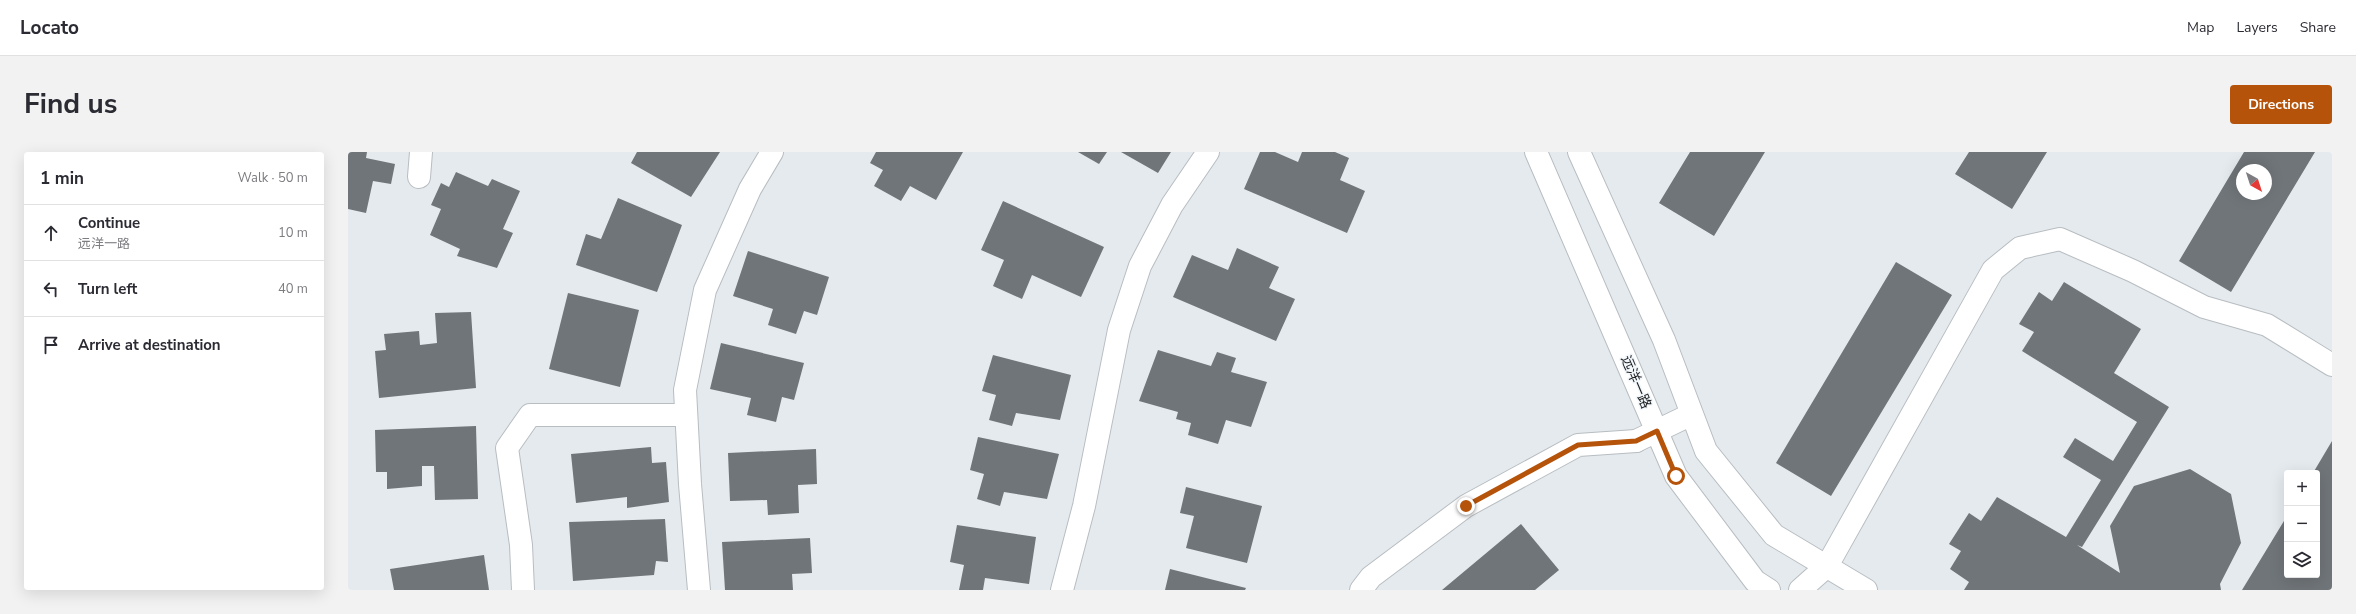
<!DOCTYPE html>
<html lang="en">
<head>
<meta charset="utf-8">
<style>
  :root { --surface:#fff; --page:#f2f2f3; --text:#2b2b33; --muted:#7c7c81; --line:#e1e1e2; --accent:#b45309 }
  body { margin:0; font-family:"Nunito Sans","Noto Sans SC",sans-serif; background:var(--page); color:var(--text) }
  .controls { position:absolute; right:12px; bottom:12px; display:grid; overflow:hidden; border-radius:4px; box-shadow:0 4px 16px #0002 }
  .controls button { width:36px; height:36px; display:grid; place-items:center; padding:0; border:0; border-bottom:1px solid var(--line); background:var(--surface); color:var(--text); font:20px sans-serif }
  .compass { position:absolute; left:1888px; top:12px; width:36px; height:36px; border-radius:50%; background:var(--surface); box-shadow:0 4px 16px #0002; rotate:141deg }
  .stop { position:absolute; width:12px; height:12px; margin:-9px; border:3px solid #b45309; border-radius:50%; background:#fff }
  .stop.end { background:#b45309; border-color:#fff; box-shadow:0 1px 4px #0008 }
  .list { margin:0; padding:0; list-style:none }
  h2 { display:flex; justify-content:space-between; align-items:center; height:52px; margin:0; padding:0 16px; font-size:17px }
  h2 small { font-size:13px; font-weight:400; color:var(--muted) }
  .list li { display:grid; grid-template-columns:26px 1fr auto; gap:12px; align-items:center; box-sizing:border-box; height:56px; padding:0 16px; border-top:1px solid var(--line) }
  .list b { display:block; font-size:15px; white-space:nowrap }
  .list p { margin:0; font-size:13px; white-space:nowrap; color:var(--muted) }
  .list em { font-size:13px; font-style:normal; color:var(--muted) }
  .icon { flex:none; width:22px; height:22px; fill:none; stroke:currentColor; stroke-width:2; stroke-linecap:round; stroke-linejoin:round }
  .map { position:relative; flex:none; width:1984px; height:438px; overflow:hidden; border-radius:4px }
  header { display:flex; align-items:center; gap:24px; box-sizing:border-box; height:56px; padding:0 20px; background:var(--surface); border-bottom:1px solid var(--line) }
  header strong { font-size:19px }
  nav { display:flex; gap:22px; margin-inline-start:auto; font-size:14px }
  .intro { display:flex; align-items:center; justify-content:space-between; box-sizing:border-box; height:96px; padding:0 24px }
  h1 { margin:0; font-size:28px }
  .button { padding:10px 18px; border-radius:4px; background:var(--accent); color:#fff; font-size:14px; font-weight:700 }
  main { display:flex; gap:24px; padding:0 24px }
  aside { flex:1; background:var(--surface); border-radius:4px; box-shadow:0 4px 16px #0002 }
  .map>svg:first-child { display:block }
</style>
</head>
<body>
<header>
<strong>Locato</strong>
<nav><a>Map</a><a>Layers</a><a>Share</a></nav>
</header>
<div class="intro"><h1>Find us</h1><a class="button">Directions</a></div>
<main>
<aside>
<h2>1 min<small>Walk · 50 m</small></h2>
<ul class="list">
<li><svg class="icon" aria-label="ahead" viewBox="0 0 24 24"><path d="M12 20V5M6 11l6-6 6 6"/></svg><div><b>Continue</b><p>远洋一路</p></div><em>10 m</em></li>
<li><svg class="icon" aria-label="left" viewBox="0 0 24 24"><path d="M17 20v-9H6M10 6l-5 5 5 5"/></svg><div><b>Turn left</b></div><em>40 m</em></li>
<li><svg class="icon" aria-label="arrive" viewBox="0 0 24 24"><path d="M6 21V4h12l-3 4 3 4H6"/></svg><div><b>Arrive at destination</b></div></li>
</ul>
</aside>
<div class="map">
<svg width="1984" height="438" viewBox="0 0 1984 438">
  <rect width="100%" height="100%" fill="#e4eaee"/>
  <path fill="#707579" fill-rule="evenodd" d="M0 0H19L18 6 47 12 43 32 25 29 18 61 0 57Z
    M289 0H372L343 45 283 11Z
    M528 0H615L588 48 562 34 553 49 526 34 535 18 522 11Z
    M730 0H759L751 12Z
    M773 0H823L810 21Z
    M912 0H927L950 10 954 0H987L1001 6 992 28 1017 39 999 81 896 37Z
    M1342 0H1417L1366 84 1311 51Z
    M1621 0H1699L1664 57 1607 22Z
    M1896 0H1967L1883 140 1831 109ZM1894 18H1918V42H1894Z
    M108 20 140 34 144 27 172 39 155 77 165 81 149 116 109 104 112 97 82 83 93 57 83 53 93 31 101 35Z
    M270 46 334 73 309 140 228 113 238 82 253 87Z
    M655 49 756 95 733 145 684 123 674 147 645 134 656 108 633 98Z
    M889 96 931 115 921 136 947 147 928 189 825 145 844 103 880 118Z
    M400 99 481 125 469 163 456 159 448 182 420 173 425 157 385 144Z
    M1548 110 1604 143 1483 344 1428 311Z
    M1716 130 1793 177 1766 221 1821 255 1734 395 1729 393 1772 421 1762 374 1786 334 1842 317 1883 342 1893 391 1872 432 1873 438H1616L1621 430 1602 417 1613 399 1601 392 1621 361 1633 369 1649 345 1718 385 1753 328 1715 305 1727 286 1765 309 1789 270 1674 199 1686 180 1671 172 1691 140 1704 149Z
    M220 141 291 158 272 235 201 217Z
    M123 160 128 236 31 246 27 199 38 198 36 182 71 179 72 193 89 191 87 161Z
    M373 191 456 211 446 248 434 245 428 270 399 263 403 246 362 237Z
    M810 198 863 214 869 200 888 206 883 220 919 230 903 275 878 268 870 292 840 283 843 271 828 267 830 260 791 249Z
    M645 203 723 223 712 268 668 261 664 274 641 268 648 243 634 239Z
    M128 274 130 347 87 348 86 314H74V334L39 337V320H28L27 278Z
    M630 285 711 302 699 347 656 340 652 354 629 347 636 322 622 318Z
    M1984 289V438H1894L1939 364V423H1969V321H1965Z
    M303 295 304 311 318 310 321 350 279 356V345L228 351 223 302Z
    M468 297 469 332 450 333 451 361 420 363 419 348 382 349 380 301Z
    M838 335 914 354 899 411 838 396 846 364 832 361Z
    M317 367 320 410 308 409 306 423 225 429 221 370Z
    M1173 372 1211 418 1187 438H1094Z
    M609 373 688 385 681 432 637 426 635 438H611L616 413 602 410Z
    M462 386 464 421 444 422 445 438H377L374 390Z
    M136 403 141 438H46L42 417Z
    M822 417 898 436 897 438H817Z"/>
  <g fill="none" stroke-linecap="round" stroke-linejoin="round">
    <defs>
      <path id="street" d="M71 25 73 0
        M175 438 173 393 159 296 182 263H338
        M351 438 342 332 337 238 357 138 402 37 424 0
        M714 438 736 354 771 178 792 114 824 53 860 0
        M1013 438 1023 425 1118 354 1230 293 1288 289
        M1452 438 1479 414 1645 118 1672 96 1712 87 1785 119 1856 155 1919 173 1984 213"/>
      <path id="secondary" d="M1188 0 1328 324 1407 429 1421 438
        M1231 0 1316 188 1358 299 1426 383 1518 438
        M1288 289 1344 262"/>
    </defs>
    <use href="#street" stroke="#b8bdc1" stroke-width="24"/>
    <use href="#secondary" stroke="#b8bdc1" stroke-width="24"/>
    <use href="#street" stroke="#fff" stroke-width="22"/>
    <use href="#secondary" stroke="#fff" stroke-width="22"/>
  </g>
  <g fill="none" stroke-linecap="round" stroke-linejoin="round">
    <path stroke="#b45309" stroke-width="5" d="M1118 354 1230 293 1288 289 1309 279 1328 324"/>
  </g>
  <g text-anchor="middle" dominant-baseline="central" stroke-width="3" stroke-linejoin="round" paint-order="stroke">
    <g font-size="14" fill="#1c1d1f" stroke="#f2f7fb">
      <text transform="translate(1288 230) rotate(67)">远洋一路</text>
    </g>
  </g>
</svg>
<div class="controls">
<button>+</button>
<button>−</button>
<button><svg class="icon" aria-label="layers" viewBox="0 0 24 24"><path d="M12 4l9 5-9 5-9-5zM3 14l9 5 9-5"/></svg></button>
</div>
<svg class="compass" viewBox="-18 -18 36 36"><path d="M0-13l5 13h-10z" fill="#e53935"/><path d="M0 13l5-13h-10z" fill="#7c7c81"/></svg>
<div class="stop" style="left:1328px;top:324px"></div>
<div class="stop end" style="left:1118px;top:354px"></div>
</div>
</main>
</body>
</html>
